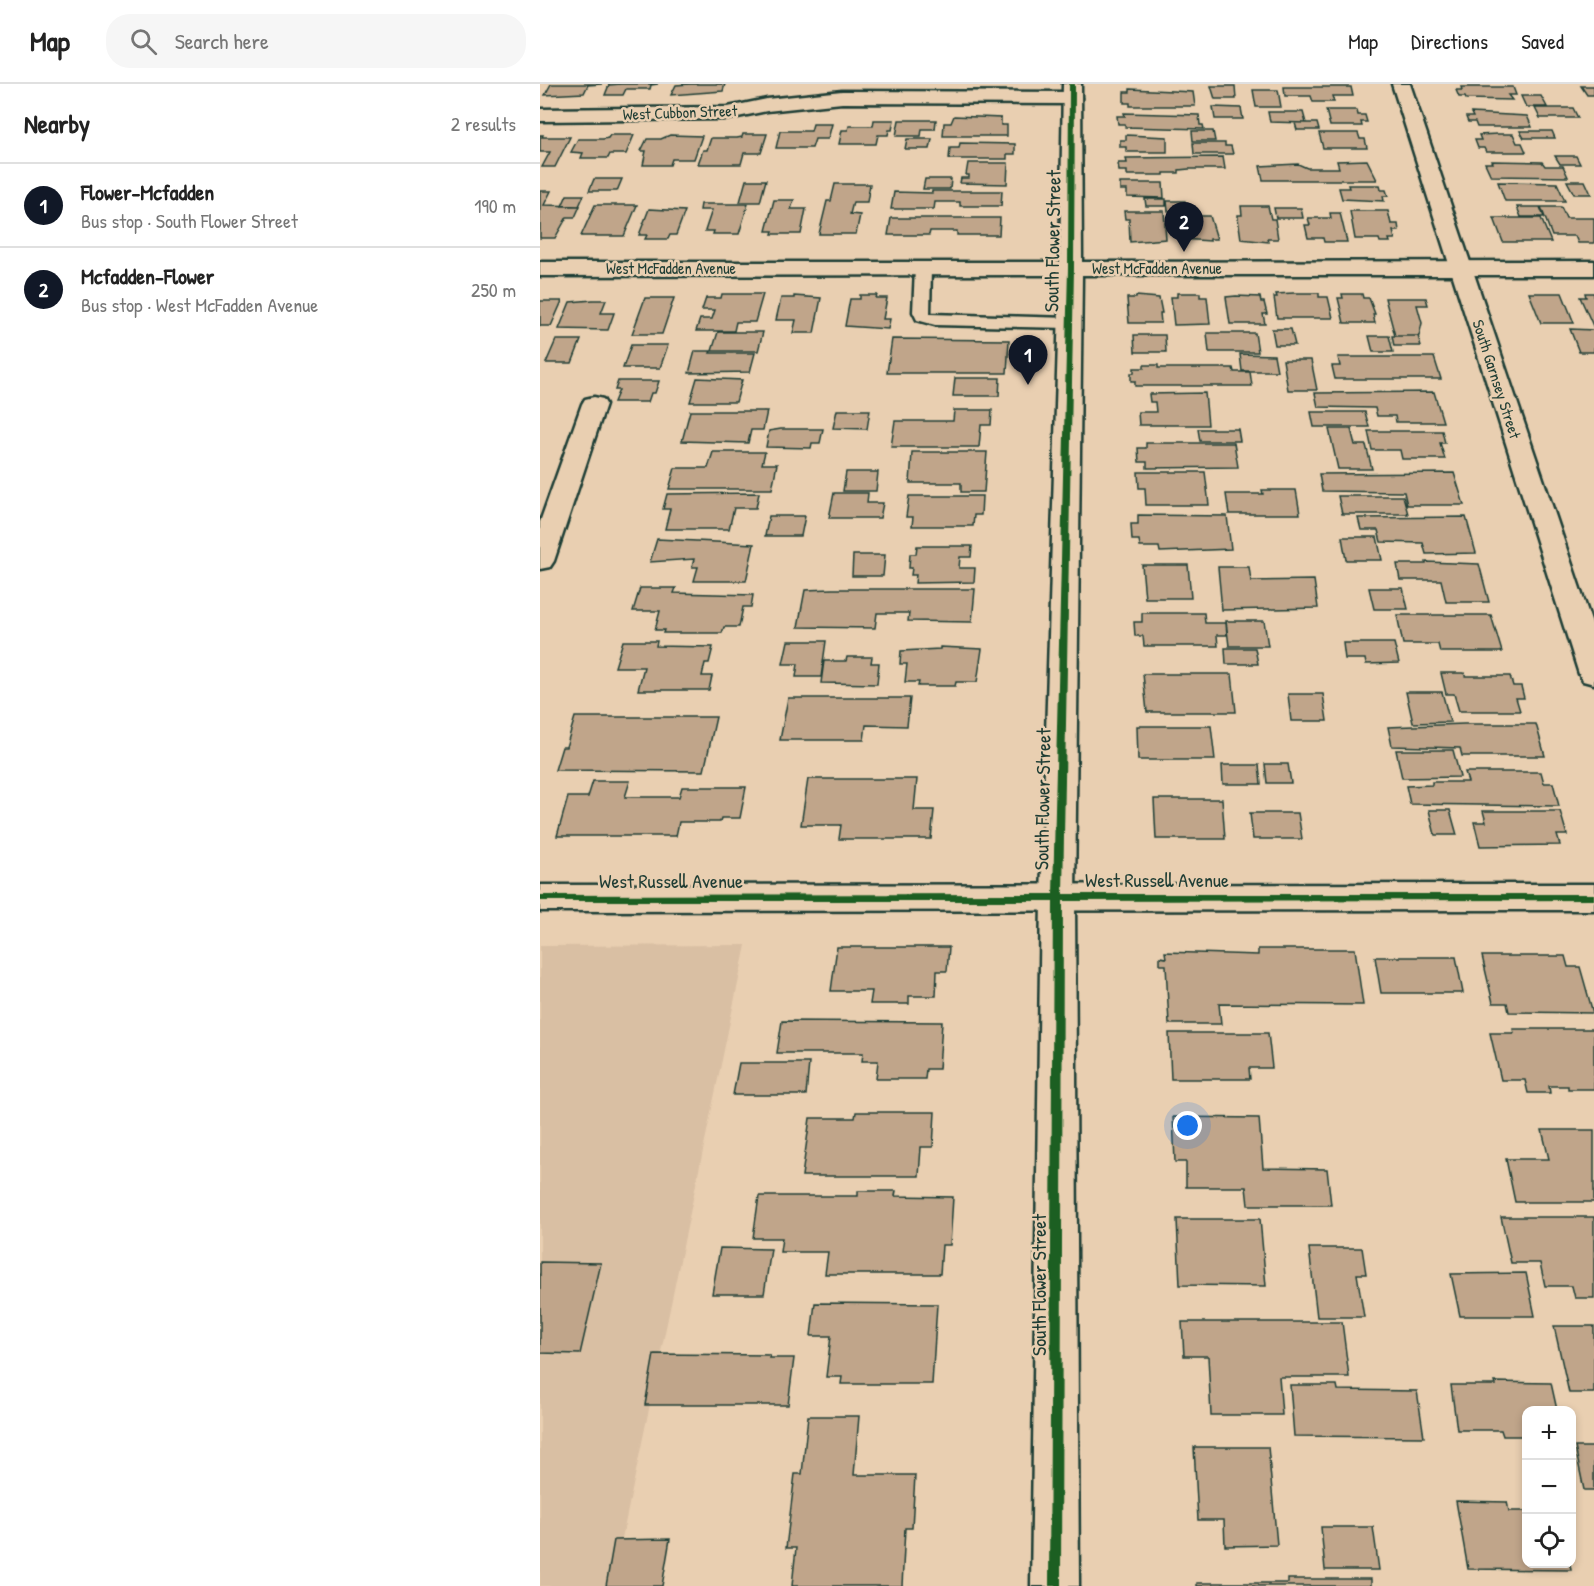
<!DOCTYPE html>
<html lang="en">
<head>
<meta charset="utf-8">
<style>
  :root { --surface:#fff; --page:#f6f6f6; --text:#222; --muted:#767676; --line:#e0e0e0; --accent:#111827 }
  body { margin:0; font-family:"Patrick Hand",sans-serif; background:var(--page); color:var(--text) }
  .controls { position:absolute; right:18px; bottom:18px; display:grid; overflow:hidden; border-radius:12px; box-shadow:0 3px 9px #0003 }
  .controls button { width:54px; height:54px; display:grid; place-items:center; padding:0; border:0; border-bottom:2px solid var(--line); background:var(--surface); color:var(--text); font:30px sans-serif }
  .you { position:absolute; left:648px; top:1042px; width:21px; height:21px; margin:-15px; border:4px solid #fff; border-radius:50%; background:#1a73e8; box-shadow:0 0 0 9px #1a73e833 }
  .badge { display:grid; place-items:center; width:39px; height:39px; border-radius:50%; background:var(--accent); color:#fff; font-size:20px; font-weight:700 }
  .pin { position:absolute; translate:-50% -50px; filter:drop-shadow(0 2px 3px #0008) }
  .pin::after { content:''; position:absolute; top:32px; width:21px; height:18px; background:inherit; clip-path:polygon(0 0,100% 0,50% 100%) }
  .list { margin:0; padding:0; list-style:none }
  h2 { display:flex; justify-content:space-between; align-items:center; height:78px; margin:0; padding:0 24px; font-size:26px }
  h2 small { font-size:20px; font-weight:400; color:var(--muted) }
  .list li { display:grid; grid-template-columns:39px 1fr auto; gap:18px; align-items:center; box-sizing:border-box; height:84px; padding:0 24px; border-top:2px solid var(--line) }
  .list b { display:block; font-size:22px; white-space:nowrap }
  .list p { margin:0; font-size:20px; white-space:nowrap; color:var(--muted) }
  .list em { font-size:20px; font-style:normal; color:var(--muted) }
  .icon { flex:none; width:33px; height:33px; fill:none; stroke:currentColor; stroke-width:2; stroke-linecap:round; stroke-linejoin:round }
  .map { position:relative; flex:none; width:1054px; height:1502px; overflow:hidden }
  header { display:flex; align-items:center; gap:36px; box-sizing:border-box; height:84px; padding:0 30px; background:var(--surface); border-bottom:2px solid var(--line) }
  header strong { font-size:28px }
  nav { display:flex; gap:33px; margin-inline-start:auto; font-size:21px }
  .search { width:420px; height:54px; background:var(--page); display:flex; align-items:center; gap:15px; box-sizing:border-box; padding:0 21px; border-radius:24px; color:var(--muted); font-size:22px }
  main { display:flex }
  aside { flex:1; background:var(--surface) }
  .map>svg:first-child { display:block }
</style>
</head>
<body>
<header>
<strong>Map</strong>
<div class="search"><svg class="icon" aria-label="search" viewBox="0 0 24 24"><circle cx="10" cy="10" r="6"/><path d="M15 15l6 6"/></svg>Search here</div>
<nav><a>Map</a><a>Directions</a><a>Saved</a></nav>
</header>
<main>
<aside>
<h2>Nearby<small>2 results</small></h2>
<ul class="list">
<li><span class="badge">1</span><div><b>Flower-Mcfadden</b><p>Bus stop · South Flower Street</p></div><em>190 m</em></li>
<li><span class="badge">2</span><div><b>Mcfadden-Flower</b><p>Bus stop · West McFadden Avenue</p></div><em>250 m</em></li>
</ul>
</aside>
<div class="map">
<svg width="1054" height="1502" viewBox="0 0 1054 1502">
  <rect width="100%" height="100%" fill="#e9cfb1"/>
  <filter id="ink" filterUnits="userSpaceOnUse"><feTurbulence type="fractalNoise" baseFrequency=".0167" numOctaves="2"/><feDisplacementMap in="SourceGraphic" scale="12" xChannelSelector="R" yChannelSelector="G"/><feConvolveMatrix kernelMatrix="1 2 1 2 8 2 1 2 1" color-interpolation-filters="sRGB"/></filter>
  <g filter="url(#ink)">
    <path fill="#d9bfa3" d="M206 861 72 1502H0V862Z"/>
    <path fill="#c0a58a" stroke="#1f3d34" stroke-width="1.5" d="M11 0H62L48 1 44 9 5 11Z
      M81 0H118L111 1 110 5H86L83 11H65L69 1Z
      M150 0H185L183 7 131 11 136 1Z
      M671 2H695L696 15H675Z
      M1041 2H1054V11H1047Z
      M744 3H811L813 12H792L794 18H773L771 12H745Z
      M921 3H973L976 11H968L972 16 926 15 925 13H919L916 6H922Z
      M590 5 653 8 655 22H590V19H584V8H590Z
      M713 6H738L741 23H716Z
      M981 12H1001L1007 23H986Z
      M673 23 701 24 703 35H675Z
      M995 24H1033L1038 34H1000Z
      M786 26H817L818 31H825L827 38H821L822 42H790Z
      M728 28H763L766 39 730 38Z
      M584 29 659 31 660 41H663L664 45 585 43V40H578L577 32H585Z
      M931 29 987 32 992 43H937L935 38H928L926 33H933Z
      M414 32 461 34V41H467V52H403L404 39H411Z
      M334 36H354L352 46H349L348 51H338L336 60H299L302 46H308L309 42H333Z
      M359 36H396L395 45H382L381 52H356Z
      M755 39H777L779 46H757Z
      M273 40H292L288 55H275L272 64H236L240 47H271Z
      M652 47H673L675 57H653Z
      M980 47H1012L1015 54H984Z
      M779 49H818L820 55H825L827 64H783Z
      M203 50H227L221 69H204L201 80H158L163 66H167L171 54H197L202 53Z
      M958 50H973L977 59H982L986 68H946L944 64H938L935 56H941L939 51Z
      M0 51H3L2 53H30L15 83H2L10 68H0Z
      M70 51H94L86 70H70L68 74H41L43 69 31 68 38 55H63L68 54Z
      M130 51 162 52 154 75H132L130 81H103L106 67H101L107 55H121Z
      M586 51 627 53V68H586V63H580V56H586Z
      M367 55H392L390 65H365Z
      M420 59 475 60V70H467V75H409L410 64H419Z
      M653 59H685V62H691L693 70H654Z
      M1015 72H1036L1040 80H1020Z
      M683 73 685 85H649L639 86V89H624V91H587V87H579L578 79H587L586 74Z
      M827 76 837 96H723L720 82 758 80 767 84H799L797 77Z
      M952 77 1002 78 1005 82H1023L1028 93 951 92 945 79H953Z
      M428 79H468L467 100 420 99 421 94H429V91H426Z
      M54 95H82L77 107H49Z
      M385 95H411L410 105H383Z
      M206 96H226L220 118H200Z
      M1027 97H1045L1051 110H1034Z
      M958 98 1017 99 1025 117H965Z
      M580 99H623L624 114 587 113V106H580Z
      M295 100H330L327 118H313L310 130 320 131 316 150H279L287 117H291Z
      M808 101H840L841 106H846L848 112H843L844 117 802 115 799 104H809Z
      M0 107H11L4 121 40 122 35 133H27L15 154H0Z
      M392 107H462L461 122H420V118H395L394 125H351L354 108 392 109Z
      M27 111H44L39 122H22Z
      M605 115H626V122H606Z
      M234 116H254L251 125H266L261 150H232L233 147H226Z
      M627 117H645L646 127H628Z
      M161 120H208L199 150H173L174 147H165L172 126H160Z
      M55 121H97L84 152H41Z
      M701 122H728L731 135H735L738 155H727L728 158 701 155 698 134V131H702Z
      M977 123H1000L1004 133H981Z
      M1001 123H1021L1026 134H1054V159H1038L1035 152H1012Z
      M734 124H761L763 134H736Z
      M109 125 145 127 136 151H130L128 155H105L107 151H99Z
      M584 127H624L626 155 590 158 589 135H585Z
      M810 127H848L851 140H858L859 147H853L855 155H849L850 158H840L839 155H815Z
      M790 129H800L807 158H784L783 154H768L765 141H770L768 134H791Z
      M659 132H670L677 155H670V157L642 155 640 142H643V137H659Z
      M351 134H460L459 151H417V147H390L389 151H348Z
      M954 134H1001L1011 158H963Z
      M637 209H660V213H667L670 240 634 241 631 213H637Z
      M754 209H779V213H788L793 234H737L734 213H737L736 210Z
      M989 209H1022L1034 239H1001Z
      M1045 209H1054V244L1040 213H1046Z
      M182 210H223L215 238H196L194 247H156L160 235H172L175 226H162L166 214H181Z
      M802 210H822L823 214H829L835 230H833L835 239H804L798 214H803Z
      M320 211H337L336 214H347L343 235H350L348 245 305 242 310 215H320Z
      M254 212 281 214 274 249H253L256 236H236L241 214H254Z
      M596 212 619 214 622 229H620L621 239H589L587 214H596Z
      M696 212 720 213 721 218H724L727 230H723L725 240H690L686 213Z
      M105 214H134L122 250H92Z
      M845 214H886L888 221H877L882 239 879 252H855Z
      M53 216H66L61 229H74L68 246 19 245 30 218Z
      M0 217H22L11 242H0Z
      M732 245H751L755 261H735Z
      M1030 245 1054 246V268H1039Z
      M178 248H223L218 267H172Z
      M667 249H715L718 268H669Z
      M594 251H625L626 268H595Z
      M829 252H849L853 268H833Z
      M852 252H878L881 262H854Z
      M352 255 469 256 467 289H347Z
      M16 256H41L32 279H6Z
      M91 261H128L120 284H83Z
      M155 267H171L170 269H215L210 288 149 289Z
      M700 270 734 271 737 287H702Z
      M798 273H894L901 295H795L792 282H800Z
      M743 276H771L777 306H748Z
      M604 281H618V284H693L694 288H710L712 302H595V297H591V289H594V284H604Z
      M157 294 202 296 196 318H150Z
      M415 294H460L459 312H413Z
      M78 297H119L115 309H111L108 318H74L79 306H75Z
      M894 308 903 338H856L855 332H837L835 324 778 323 775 309Z
      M665 309 668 341H599L598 328H616L615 318H610L609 310Z
      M297 326H330L327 345 293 344Z
      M414 326H452L451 341H441L439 363H351L355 337H413Z
      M150 327H227L223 346H211L208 359 142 357Z
      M771 328H825L829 343H774Z
      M241 345H283L280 359H272L271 364 226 363 229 347Z
      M658 345H698L700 357H660Z
      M789 345H811L815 361H826L832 385H798Z
      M828 347H902L905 359H900L905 375H862L860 366H832Z
      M606 359H694L698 383 607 384V378H599L598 364H606Z
      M173 368H225L222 380H237L232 405H129L135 384H168Z
      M372 368H447L444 408H421V399H370Z
      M306 388H338L336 407H303Z
      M598 388H665L669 421H606L605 404H599Z
      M914 389 924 421H867L864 408 782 407 779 390Z
      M722 406H756L760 430H689L686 410H723Z
      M219 409 216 424H194L189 445H125L130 425H123L127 410Z
      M294 409H328L327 419H343L340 434H289Z
      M369 412H442L441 431H434L433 442H372L373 433H366Z
      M798 412H863L868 430H802Z
      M598 431 687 432 691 465 620 468 619 463H600L599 456H592L591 440H598Z
      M229 432H265L261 452H225Z
      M926 433 936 469 886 470 883 459 841 458 838 446H821L818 434Z
      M802 453H837L842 476H806Z
      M117 455 214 460 206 497H154L158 483H152L154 475 110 478Z
      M377 462H432L431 473H420L419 484H435L434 498 375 499 376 491H371L372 484H369L370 470H376Z
      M313 471H345L343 492H312Z
      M886 478 939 480 949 518H906L901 496H860L857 480H886Z
      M602 481H648L651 514H605Z
      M678 483H709L711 497 774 496 778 524 682 526Z
      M100 504H136L134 509 213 511 211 523H203L199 543H184L182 549H123L124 546H115L120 527H93Z
      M829 504H863L868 525H834Z
      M292 505H435L432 538 368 537 369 529H337L335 544 258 543 265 506Z
      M602 529H664L665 539H686L687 551H677L678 562H604L603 552H595L594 538H602Z
      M857 531H951L962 568H900L898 560H863Z
      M686 537H724L728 562H689Z
      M83 557H117L116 562 173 563 169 579H165L162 592H172L169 606H98L104 583H75Z
      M248 557H286L281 593H256L258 580H243Z
      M803 559H854L859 579 826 580 825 575H805Z
      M400 563 442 565 437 598H416L415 602H378L379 598H365L367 580H360L361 567 400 565Z
      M685 564H715L718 580H686Z
      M307 573H332L331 579H339L337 600 281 599 284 577H306Z
      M901 589H924L925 592H970L973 602H981L984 614H976L980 627H919L914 610H906Z
      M603 590H692L696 628H607Z
      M866 608H902L910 638 873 639Z
      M748 610H783L787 637H751Z
      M248 614H370L367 642 326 641 324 656H240Z
      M35 633H176L164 687 15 686 22 663H26Z
      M924 640H996L1005 672H922L920 664 852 662 848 643Z
      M597 642H671L675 676H598Z
      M856 666H913L920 693 862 694Z
      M725 680H748L751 699H727Z
      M682 681H719L721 700H683Z
      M925 688H1001L1004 699H1013L1019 722 870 720 866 702 892 701V698H928Z
      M268 695H377L374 726H394L391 755H299L301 741H261Z
      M53 697H90L85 713H139L142 703H206L200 734H181L180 738H139L136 752H17L28 713H48Z
      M614 715H682L685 755H616Z
      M889 726H910L917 751H895Z
      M943 727H1020L1027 751H1017L1020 761 940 762 934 738H946Z
      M710 729H758L762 755H713Z
      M297 863H409L407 887H397L396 912H369V920H330L332 907H291Z
      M718 865H815L823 921 679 920 681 940H629L626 881H620V873L626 874 625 868 718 871Z
      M942 872H1025L1028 883H1040L1053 929 969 928 967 919H953Z
      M835 873H916L923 909H841Z
      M242 937 402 938 399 985H386L385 995H336L338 977H322L323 969H237Z
      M973 945H1054V1005H1028V1002H1009L1010 1009H988L985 996H961L950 949H974Z
      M629 949H728L732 984H709L710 995H631Z
      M199 979H269L266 1011H193Z
      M316 1028H395L393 1063H381L379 1092H262L270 1034H315Z
      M633 1033 719 1034 723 1084 787 1085 791 1121H708L706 1103H646V1078H635Z
      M1002 1046H1054V1118H975L966 1075H1009Z
      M318 1107H356L355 1112 413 1113 410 1161H402L400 1190H285L288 1168H240L242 1154H213L219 1112H318Z
      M961 1133H1054V1214H1035L1032 1202H1005L1000 1179H971Z
      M637 1135H720L726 1202 640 1201Z
      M180 1164 231 1165 224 1210H172Z
      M769 1164H822L826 1190H817L824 1233H777Z
      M0 1178 61 1179 40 1270 0 1269Z
      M986 1189 995 1232H920L911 1190Z
      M275 1219 397 1220 392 1300H301L302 1293H286L291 1252H271Z
      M642 1238H802L809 1293H739L742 1331H671L668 1272H644Z
      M1014 1242H1054V1309H1029Z
      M114 1270 230 1271 229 1274H254L248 1321H105Z
      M955 1298 1011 1299 1017 1326H987V1352H963L961 1346H917L911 1301H956Z
      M750 1301H797L798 1306 877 1307 884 1353 754 1352Z
      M268 1332H319L314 1391H375L372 1444H365L362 1502H252L256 1464H246L255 1390H262Z
      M654 1363H728L737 1461 685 1462 684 1436H658Z
      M1035 1363H1054V1406H1044Z
      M916 1417 967 1418 969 1427H987V1480H1030L1031 1486 928 1485Z
      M781 1443H833L839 1486H785Z
      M130 1455 122 1502H66L74 1456Z
      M748 1495H831V1502H657V1499H748Z"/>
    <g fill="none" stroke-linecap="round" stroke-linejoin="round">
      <defs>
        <path id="lane" d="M383 179 391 184 390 230 529 234 537 239 529 244 395 241 377 236 373 228 375 184Z"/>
        <path id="street" d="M852 0H870L1054 546V600L1043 597 1039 590Z
          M302 7 532 8 539 10 541 14 539 18 532 20 302 19 227 27 188 35 0 37V25L188 23 227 15Z
          M54 313 63 315 66 320 14 477 10 483 0 485V438L42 320 45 315Z
          M1054 800V826L0 827V801Z"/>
        <path id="secondary" d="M523 0H541L542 178 1054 177V191H542L535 814 539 1502H491L501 814 520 191 0 192V178H520Z"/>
      </defs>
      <use href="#lane" stroke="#1f3d34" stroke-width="5"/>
      <use href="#street" stroke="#1f3d34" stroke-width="5"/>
      <use href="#secondary" stroke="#1f3d34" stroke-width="5"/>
      <use href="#lane" fill="#e9cfb1" fill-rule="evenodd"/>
      <use href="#street" fill="#e9cfb1" fill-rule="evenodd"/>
      <use href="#secondary" fill="#e9cfb1" fill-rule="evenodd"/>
      <defs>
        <path id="cycleway" d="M529 0H535L534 184 523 810H1054V816L523 817 521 1502H509L513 817H0V811L513 810 528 184Z"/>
      </defs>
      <use href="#cycleway" stroke="#e9cfb1" stroke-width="4"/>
      <use href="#cycleway" fill="#1b5e20" fill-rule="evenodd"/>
    </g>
  </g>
  <g text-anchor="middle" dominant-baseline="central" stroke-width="5" stroke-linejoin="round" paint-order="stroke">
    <g font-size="16" fill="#1f3d34" stroke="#e9cfb1">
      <text transform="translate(140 28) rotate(-2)">West Cubbon Street</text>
      <text x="131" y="184">West McFadden Avenue</text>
      <text x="617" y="184">West McFadden Avenue</text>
      <text transform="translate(957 295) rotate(72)">South Garnsey Street</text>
    </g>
    <g font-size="20" fill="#1f3d34" stroke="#e9cfb1">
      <text transform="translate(512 157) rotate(-89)">South Flower Street</text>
      <text transform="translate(502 715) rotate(-89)">South Flower Street</text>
      <text x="617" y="795">West Russell Avenue</text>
      <text x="131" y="796">West Russell Avenue</text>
      <text transform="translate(498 1201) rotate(-90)">South Flower Street</text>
    </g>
  </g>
</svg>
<div class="controls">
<button>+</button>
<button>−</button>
<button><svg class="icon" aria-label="locate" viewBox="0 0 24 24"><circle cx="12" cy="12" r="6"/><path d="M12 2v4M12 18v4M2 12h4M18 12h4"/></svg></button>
</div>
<div class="you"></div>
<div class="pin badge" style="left:488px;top:301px">1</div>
<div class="pin badge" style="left:644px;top:168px">2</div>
</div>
</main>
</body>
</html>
